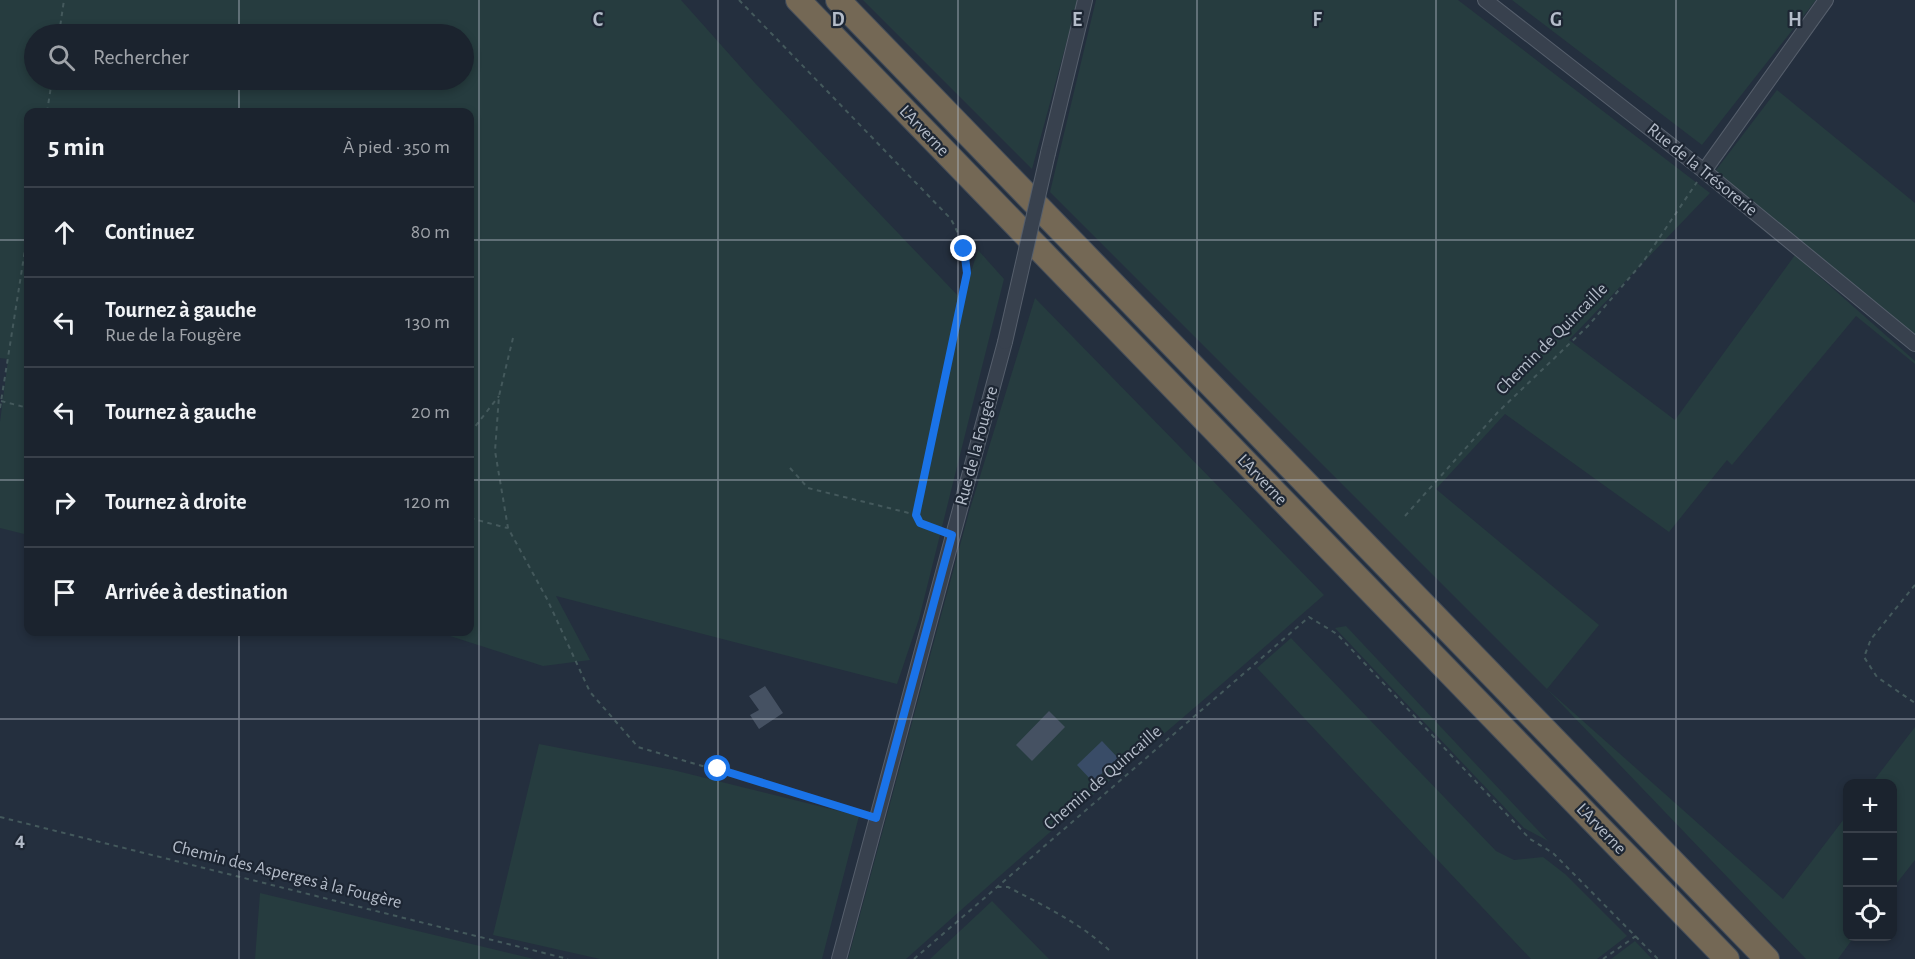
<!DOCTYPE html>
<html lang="fr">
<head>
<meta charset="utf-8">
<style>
  :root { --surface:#1b232e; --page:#282f3a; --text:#f1f3f6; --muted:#a0a4aa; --line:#39404a }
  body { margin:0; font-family:"Alegreya Sans",sans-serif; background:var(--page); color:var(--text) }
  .controls { position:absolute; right:18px; bottom:18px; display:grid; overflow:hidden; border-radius:12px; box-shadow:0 3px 9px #0003 }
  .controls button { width:54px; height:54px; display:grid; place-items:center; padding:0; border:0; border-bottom:2px solid var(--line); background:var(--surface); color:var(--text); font:30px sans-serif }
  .stop { position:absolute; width:18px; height:18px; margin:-14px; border:4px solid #1a73e8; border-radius:50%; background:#fff }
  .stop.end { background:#1a73e8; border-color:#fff; box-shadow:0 2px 6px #0008 }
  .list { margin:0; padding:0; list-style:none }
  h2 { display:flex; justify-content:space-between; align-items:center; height:78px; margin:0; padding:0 24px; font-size:26px }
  h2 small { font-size:20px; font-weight:400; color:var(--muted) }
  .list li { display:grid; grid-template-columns:39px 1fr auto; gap:18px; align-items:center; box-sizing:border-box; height:90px; padding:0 24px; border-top:2px solid var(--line) }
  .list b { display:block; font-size:22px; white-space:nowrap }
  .list p { margin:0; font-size:20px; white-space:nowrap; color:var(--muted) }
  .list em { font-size:20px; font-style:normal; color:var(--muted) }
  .icon { flex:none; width:33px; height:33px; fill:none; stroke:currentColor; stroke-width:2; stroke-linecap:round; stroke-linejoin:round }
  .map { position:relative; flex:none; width:1915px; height:959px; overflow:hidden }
  .search { position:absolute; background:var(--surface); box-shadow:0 3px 9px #0003; left:24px; top:24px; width:450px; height:66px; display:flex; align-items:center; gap:15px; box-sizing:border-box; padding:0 21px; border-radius:33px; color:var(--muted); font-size:22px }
  .panel { position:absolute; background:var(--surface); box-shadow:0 3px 9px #0003; left:24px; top:108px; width:450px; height:528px; border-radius:12px }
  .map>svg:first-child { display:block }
</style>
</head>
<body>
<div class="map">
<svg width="1915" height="959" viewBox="0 0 1915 959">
  <rect width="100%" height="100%" fill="#242f3e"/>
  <path fill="#263c3f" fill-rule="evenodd" d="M0 0H681L754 82 962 300 978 250 1004 279 919 619 897 684 556 596 590 660 543 666 450 636 403 632H470V112H28V535L0 528V422L8 359 0 358ZM34 34H464V80H34Z
    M863 0H1078L1032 169Z
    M1096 0H1458L1710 193 1569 340 1675 420 1795 255 1915 361V364L1856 316 1732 465 1727 460 1669 532 1505 414 1436 489 1599 625 1547 689 1783 899 1847 815 1848 936 1854 937 1838 959H1806L1547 689 1050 192Z
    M1512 0H1816L1702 145Z
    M1777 90 1915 203V336L1713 174Z
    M1035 298 1324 595C1185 717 1044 835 906 959H848L969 512Z
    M1346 626 1548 841 1524 828 1335 628Z
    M1291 638 1496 851 1514 860 1543 857 1565 874 1627 936 1597 959H1531L1257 668Z
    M1915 727V860L1893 888 1892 784 1872 783Z
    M539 744 673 770 859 816 822 959H600L493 935Z
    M260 893 534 959H255Z
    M992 901 1049 959H930Z
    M1635 941 1652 959H1611Z"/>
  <path fill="#394c67" d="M1102 741 1118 758 1093 782 1077 765Z"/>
  <path fill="#455162" d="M765 686 783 713 759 729 750 715 759 710 749 696Z
    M1049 711 1065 727 1032 761 1016 745Z"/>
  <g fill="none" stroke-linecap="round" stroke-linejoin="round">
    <defs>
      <path id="street" d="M1485 0 1704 171 1915 344
        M1048 153 1085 0
        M1704 171 1826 0
        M839 959 1005 342"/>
      <path id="highway" d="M798 0 1727 959
        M838 0 1767 959"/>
    </defs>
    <use href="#street" stroke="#565f6c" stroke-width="16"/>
    <use href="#highway" stroke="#434c59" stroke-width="26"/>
    <path stroke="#44595c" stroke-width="2" stroke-dasharray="4.5 4.5" stroke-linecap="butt" d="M739 0 950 218C961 235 964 253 967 273L917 515 920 523 940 531
      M59 34 64 0
      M47 112 52 80
      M513 338 499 396 495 451 508 528 547 599 590 692 638 747 865 814
      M1 401 28 408
      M0 408 28 231
      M470 433 499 396
      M790 468 808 488 917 515
      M1405 516 1498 412 1588 326 1643 262 1697 182
      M470 518 507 528
      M1915 585 1871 639 1864 657 1877 677 1915 703
      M0 817 568 959
      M997 887H1008C1044 906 1081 923 1111 952
      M914 959 1309 617 1337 634 1530 839 1553 853 1658 959
      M1603 959 1636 936"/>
    <use href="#street" stroke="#38414e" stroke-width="14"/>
    <use href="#highway" stroke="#746855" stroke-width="24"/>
    <defs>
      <path id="street-bridge" d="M1005 342 1048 153"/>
    </defs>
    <use href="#street-bridge" stroke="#565f6c" stroke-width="16" stroke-linecap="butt"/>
    <use href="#street-bridge" stroke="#38414e" stroke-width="14"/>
  </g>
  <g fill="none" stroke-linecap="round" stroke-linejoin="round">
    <path stroke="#1a73e8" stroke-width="8" d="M718 769 876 818 952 535 920 523 916 515 967 273 964 249"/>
  </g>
  <path fill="none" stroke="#b4bcc9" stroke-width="1.5" stroke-opacity="0.55" d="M239 0V34M479 0V959M718 0V959M958 0V959M1197 0V959M1436 0V959M1676 0V959M239 80V112M0 240H28M470 240H1915M0 480H28M470 480H1915M239 632V959M0 719H1915"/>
  <g text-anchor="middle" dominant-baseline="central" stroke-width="4.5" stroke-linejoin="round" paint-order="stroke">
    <g font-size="18" fill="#b4bcc9" stroke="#1d2633">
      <text transform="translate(924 131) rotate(46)">L'Arverne</text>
      <text transform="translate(1702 170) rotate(39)">Rue de la Trésorerie</text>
      <text transform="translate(1552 339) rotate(-45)">Chemin de Quincaille</text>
      <text transform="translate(977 446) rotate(-75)">Rue de la Fougère</text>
      <text transform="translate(1262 480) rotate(46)">L'Arverne</text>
      <text transform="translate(1103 778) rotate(-41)">Chemin de Quincaille</text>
      <text transform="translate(1601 829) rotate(46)">L'Arverne</text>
      <text transform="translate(287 875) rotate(14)">Chemin des Asperges à la Fougère</text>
    </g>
  </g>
  <g font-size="20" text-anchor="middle" font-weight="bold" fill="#b4bcc9" stroke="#1d2633" stroke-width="4.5" stroke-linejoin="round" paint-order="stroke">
    <text x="598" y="26">C</text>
    <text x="838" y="26">D</text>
    <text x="1077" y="26">E</text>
    <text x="1317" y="26">F</text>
    <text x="1556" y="26">G</text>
    <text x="1795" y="26">H</text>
    <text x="20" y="846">4</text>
  </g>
</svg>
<div class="controls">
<button>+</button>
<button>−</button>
<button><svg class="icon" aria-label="locate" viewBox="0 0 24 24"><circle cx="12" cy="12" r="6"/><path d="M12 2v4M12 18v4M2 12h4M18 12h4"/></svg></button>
</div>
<div class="stop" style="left:718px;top:769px"></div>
<div class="stop end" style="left:964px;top:249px"></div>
<div class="search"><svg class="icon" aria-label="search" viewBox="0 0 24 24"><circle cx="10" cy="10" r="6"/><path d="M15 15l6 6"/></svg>Rechercher</div>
<section class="panel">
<h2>5 min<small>À pied · 350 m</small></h2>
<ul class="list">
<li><svg class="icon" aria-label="ahead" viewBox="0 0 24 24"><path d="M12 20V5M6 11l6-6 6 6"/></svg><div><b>Continuez</b></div><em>80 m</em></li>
<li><svg class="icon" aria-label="left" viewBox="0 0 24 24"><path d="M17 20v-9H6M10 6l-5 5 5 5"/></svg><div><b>Tournez à gauche</b><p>Rue de la Fougère</p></div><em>130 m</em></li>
<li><svg class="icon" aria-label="left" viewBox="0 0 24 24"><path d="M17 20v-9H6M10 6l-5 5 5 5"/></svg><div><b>Tournez à gauche</b></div><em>20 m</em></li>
<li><svg class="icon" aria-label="right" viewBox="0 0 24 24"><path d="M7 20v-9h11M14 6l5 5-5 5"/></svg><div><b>Tournez à droite</b></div><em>120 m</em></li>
<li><svg class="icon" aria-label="arrive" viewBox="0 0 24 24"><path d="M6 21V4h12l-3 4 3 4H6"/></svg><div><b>Arrivée à destination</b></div></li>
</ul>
</section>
</div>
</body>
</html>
